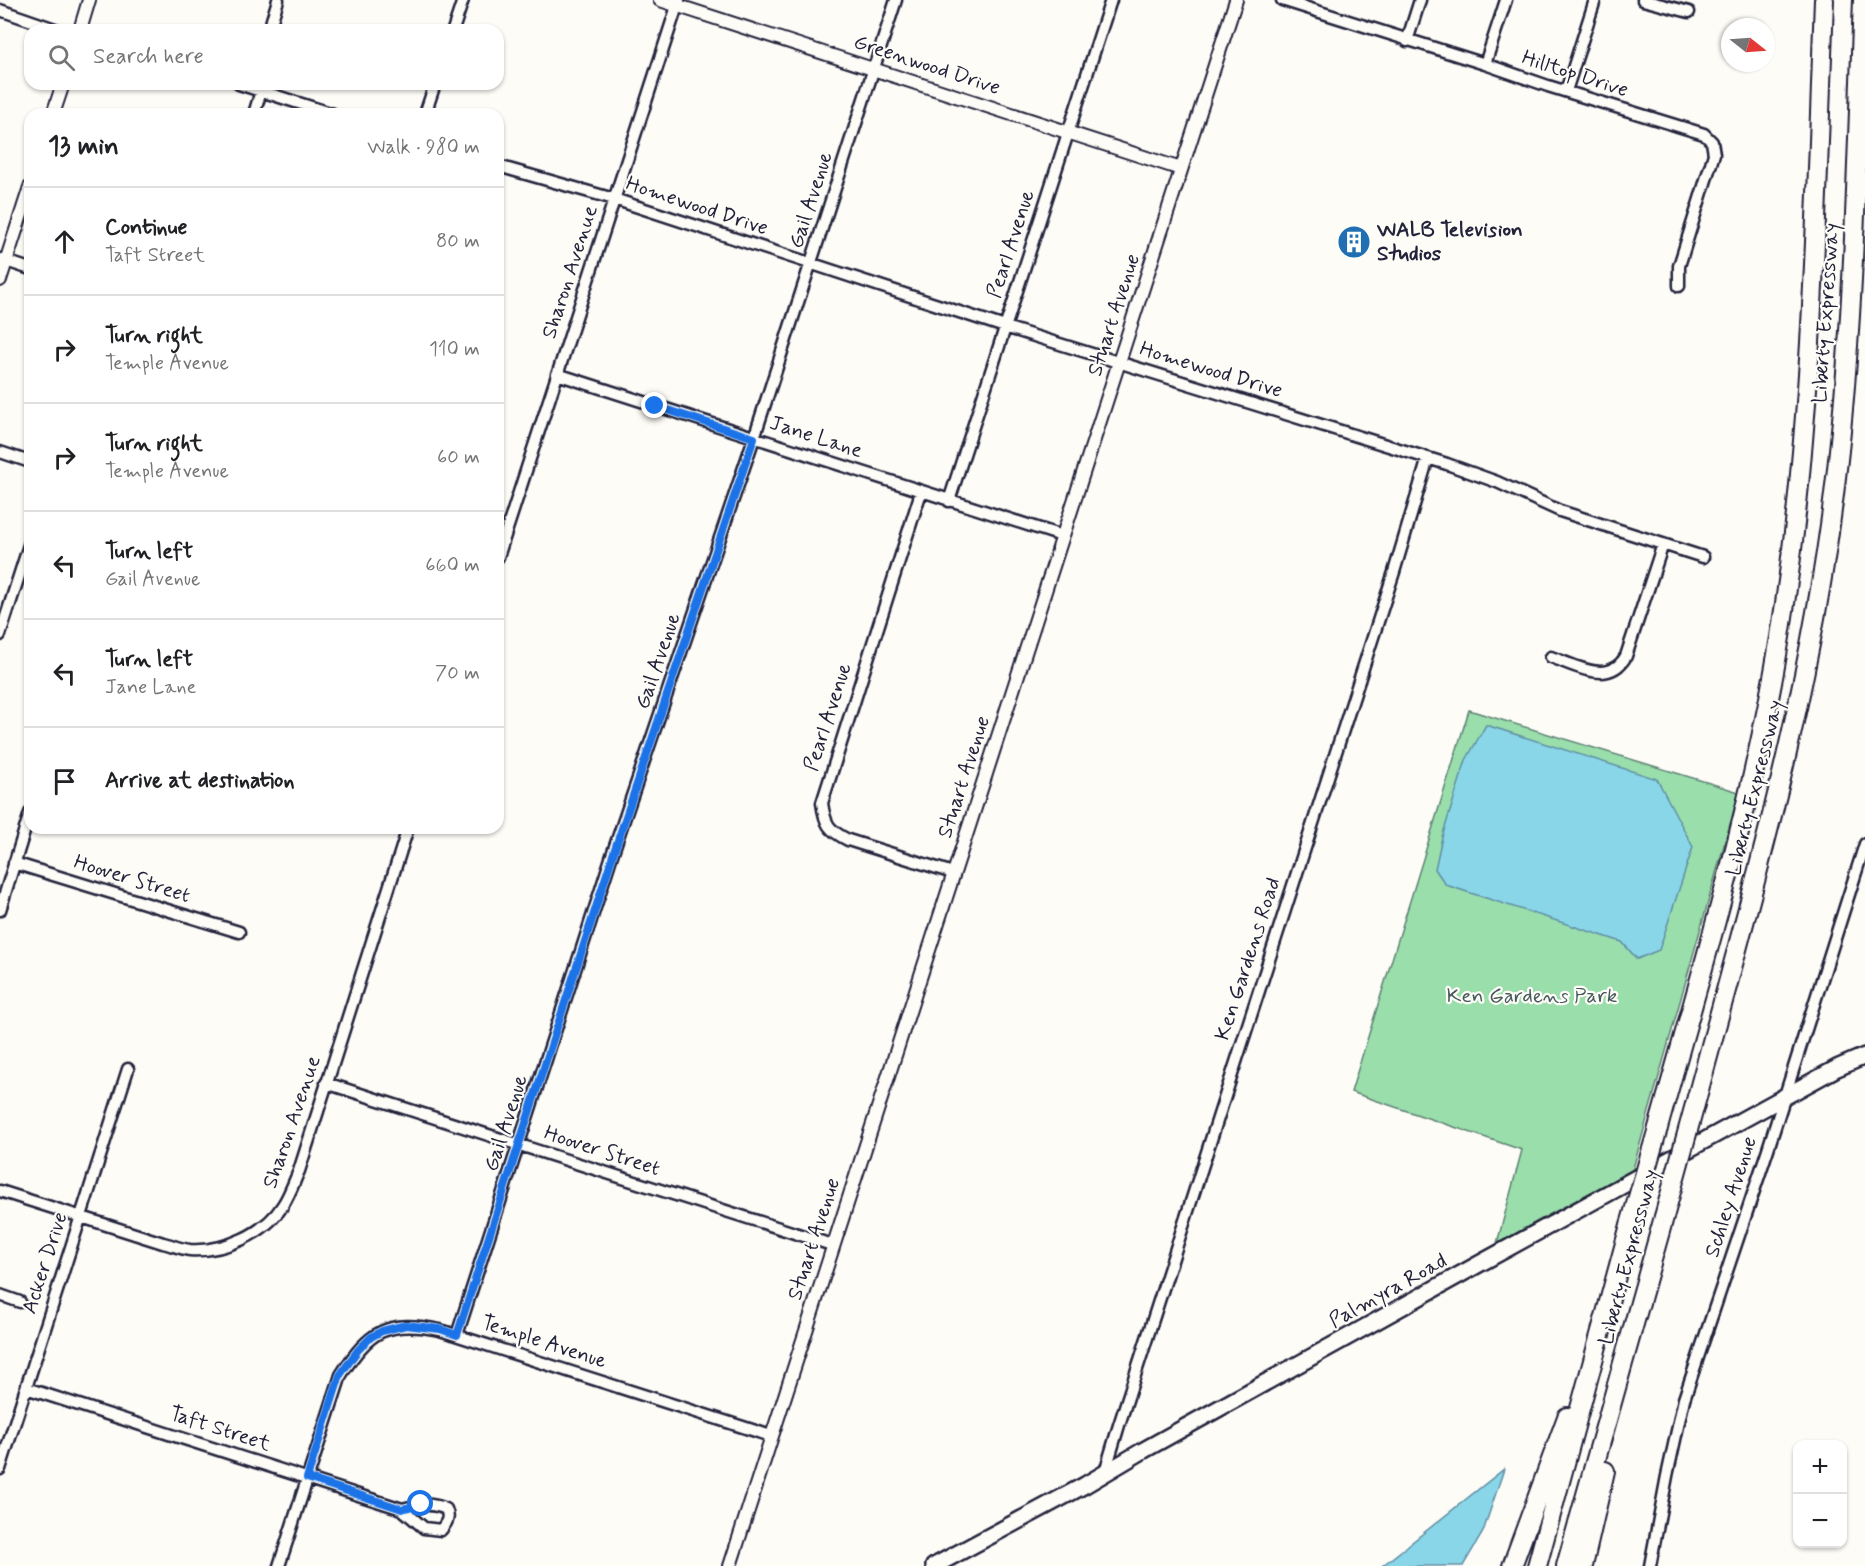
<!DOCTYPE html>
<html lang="en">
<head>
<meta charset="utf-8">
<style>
  :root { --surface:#fff; --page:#f2f2f2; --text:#202124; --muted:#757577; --line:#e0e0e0 }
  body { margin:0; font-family:Mynerve,sans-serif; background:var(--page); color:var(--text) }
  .controls { position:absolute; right:18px; bottom:18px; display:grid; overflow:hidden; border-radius:12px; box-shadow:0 2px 4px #0004 }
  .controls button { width:54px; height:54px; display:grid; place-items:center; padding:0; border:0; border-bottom:2px solid var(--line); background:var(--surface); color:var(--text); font:30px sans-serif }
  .compass { position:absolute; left:1721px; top:18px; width:54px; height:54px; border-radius:50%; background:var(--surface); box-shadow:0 2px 4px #0004; rotate:107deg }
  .stop { position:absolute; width:18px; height:18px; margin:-14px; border:4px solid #1a73e8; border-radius:50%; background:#fff }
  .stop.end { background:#1a73e8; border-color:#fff; box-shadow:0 2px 6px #0008 }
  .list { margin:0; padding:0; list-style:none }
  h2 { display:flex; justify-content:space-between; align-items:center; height:78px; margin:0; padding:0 24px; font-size:26px }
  h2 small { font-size:20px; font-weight:400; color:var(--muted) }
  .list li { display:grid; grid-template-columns:39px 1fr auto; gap:18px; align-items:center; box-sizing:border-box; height:108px; padding:0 24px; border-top:2px solid var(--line) }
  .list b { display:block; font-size:22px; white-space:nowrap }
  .list p { margin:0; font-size:20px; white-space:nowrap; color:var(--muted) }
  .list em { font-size:20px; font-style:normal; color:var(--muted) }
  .icon { flex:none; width:33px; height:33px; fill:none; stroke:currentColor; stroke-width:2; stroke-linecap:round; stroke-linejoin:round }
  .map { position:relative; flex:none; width:1865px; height:1566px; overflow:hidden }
  .search { position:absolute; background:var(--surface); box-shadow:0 2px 4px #0004; left:24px; top:24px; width:480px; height:66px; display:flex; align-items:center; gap:15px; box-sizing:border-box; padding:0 21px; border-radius:18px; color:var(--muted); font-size:22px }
  .panel { position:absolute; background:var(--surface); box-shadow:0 2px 4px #0004; left:24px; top:108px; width:480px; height:726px; border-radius:18px }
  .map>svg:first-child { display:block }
</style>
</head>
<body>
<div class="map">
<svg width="1865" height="1566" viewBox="0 0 1865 1566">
  <rect width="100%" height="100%" fill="#fdfcf7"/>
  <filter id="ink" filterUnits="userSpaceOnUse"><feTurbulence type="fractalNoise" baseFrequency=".0167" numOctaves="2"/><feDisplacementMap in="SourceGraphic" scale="12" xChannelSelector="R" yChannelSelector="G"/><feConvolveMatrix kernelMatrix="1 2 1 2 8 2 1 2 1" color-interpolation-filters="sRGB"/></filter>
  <g filter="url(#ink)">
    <path fill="#99deab" stroke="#5e8073" stroke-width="1.5" d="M1469 710 1739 792 1632 1172 1496 1247 1522 1150 1351 1092Z"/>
    <path fill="#89d6e8" stroke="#608ea3" stroke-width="1.5" d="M1486 725 1657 779 1693 847 1659 950 1637 959 1622 942 1446 885 1435 869 1442 837 1466 760Z
      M1504 1469 1483 1532 1463 1566H1382Z"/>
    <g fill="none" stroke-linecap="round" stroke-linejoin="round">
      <defs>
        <path id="minor" d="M1282 0 1485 64 1548 86 1704 134 1712 142 1714 154 1679 266V286
          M1643 0 1689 12
          M0 10 58 30
          M269 30 278 0
          M453 30 463 0
          M1407 41 1420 0
          M1485 64 1506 0
          M239 84 333 114
          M1566 91 1595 0
          M254 114 261 91
          M425 114 435 84
          M498 166 614 199 1005 327 1447 464 1497 482 1560 511 1703 557
          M0 259 30 269
          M557 374 1062 536
          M0 452 30 462
          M921 492 822 803C825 824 828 830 848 840L953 873
          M949 501 1111 0
          M498 557 679 0
          M0 635 30 542
          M1551 657C1577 666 1609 686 1626 656L1663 544
          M14 863 239 932
          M0 910 30 813
          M326 1083 832 1245
          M0 1191 163 1243C172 1245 181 1249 190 1250 224 1252 265 1234 283 1205 290 1194 294 1182 299 1171L408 828
          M0 1295 20 1302
          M457 1335 613 852 754 438 896 0
          M26 1388 402 1509 424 1528 441 1530C447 1522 450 1518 446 1509 430 1502 418 1505 402 1509
          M0 1469 128 1069
          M1105 1472 1119 1425 1394 572 1428 458
          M279 1566 341 1375C369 1331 387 1319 440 1330L771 1436
          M1650 1566 1667 1476 1684 1399 1768 1149 1865 844"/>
        <path id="tertiary" d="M660 0 1181 169
          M80 30 89 0
          M53 114 63 84
          M0 280 30 187
          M730 1566 1236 0"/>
        <path id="secondary" d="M934 1566 1085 1485 1144 1450 1479 1264 1837 1068 1865 1056"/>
        <path id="motorway" d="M1697 1097C1748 908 1803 720 1830 525 1854 352 1856 175 1863 0
          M1658 1128C1703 966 1753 804 1780 637 1813 426 1816 213 1824 0
          M1512 1566 1567 1417
          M1537 1566 1630 1225
          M1566 1566 1664 1217
          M1583 1566 1605 1471"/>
      </defs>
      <use href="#minor" stroke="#22223b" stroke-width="15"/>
      <use href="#tertiary" stroke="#22223b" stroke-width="16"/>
      <use href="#secondary" stroke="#22223b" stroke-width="20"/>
      <use href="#motorway" stroke="#22223b" stroke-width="22"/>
      <use href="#minor" stroke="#fdfcf7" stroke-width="10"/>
      <use href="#tertiary" stroke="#fdfcf7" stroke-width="12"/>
      <use href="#secondary" stroke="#fdfcf7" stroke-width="15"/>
      <use href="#motorway" stroke="#fdfcf7" stroke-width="18"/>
      <defs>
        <path id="motorway-bridge" d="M1664 1217 1697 1097
          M1630 1225 1658 1128"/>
      </defs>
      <use href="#motorway-bridge" stroke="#22223b" stroke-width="22" stroke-linecap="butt"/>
      <use href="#motorway-bridge" stroke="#fdfcf7" stroke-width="18"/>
    </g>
  </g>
  <g fill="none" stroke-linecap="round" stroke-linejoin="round" filter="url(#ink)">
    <path stroke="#1a73e8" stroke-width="8" d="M421 1504 402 1509 307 1478 340 1375 358 1350 371 1337 382 1331 406 1325 440 1329 457 1335 614 852 754 438 655 406"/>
  </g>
  <defs>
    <symbol id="building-disc" viewBox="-11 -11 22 22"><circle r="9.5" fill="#1f6fb2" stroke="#fdfcf7"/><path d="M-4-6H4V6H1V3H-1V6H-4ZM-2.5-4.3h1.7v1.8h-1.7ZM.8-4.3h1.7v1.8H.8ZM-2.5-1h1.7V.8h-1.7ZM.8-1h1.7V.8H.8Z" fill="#fff"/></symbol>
  </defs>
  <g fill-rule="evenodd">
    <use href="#building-disc" x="1335" y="223" width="38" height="38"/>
  </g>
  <g text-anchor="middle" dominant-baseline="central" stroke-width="4.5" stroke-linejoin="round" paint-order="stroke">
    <g font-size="21" fill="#22223b" stroke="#fdfcf7">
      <text transform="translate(927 65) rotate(18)">Greenwood Drive</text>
      <text transform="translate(1575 74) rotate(18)">Hilltop Drive</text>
      <text transform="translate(811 200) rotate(-72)">Gail Avenue</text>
      <text transform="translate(697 206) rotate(18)">Homewood Drive</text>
      <text transform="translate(1011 244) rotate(-72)">Pearl Avenue</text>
      <text transform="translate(570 272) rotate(-72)">Sharon Avenue</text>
      <text transform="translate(1826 313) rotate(-86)">Liberty Expressway</text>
      <text transform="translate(1114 315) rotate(-72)">Stuart Avenue</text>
      <text transform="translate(1211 370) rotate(17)">Homewood Drive</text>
      <text transform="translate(816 437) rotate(18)">Jane Lane</text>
      <text transform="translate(658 661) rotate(-71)">Gail Avenue</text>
      <text transform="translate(828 717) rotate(-72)">Pearl Avenue</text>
      <text transform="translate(964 777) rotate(-72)">Stuart Avenue</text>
      <text transform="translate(1755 788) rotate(-76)">Liberty Expressway</text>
      <text transform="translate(132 879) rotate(17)">Hoover Street</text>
      <text transform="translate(1248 959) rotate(-72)">Ken Gardens Road</text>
      <text transform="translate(292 1122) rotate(-71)">Sharon Avenue</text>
      <text transform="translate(506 1123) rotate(-72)">Gail Avenue</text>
      <text transform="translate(602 1151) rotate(18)">Hoover Street</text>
      <text transform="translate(1731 1197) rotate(-72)">Schley Avenue</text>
      <text transform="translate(814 1239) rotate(-72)">Stuart Avenue</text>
      <text transform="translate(1629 1257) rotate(-75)">Liberty Expressway</text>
      <text transform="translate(45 1263) rotate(-72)">Acker Drive</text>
      <text transform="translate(1388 1291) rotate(-29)">Palmyra Road</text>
      <text transform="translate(544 1342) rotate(18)">Temple Avenue</text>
      <text transform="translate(220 1429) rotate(18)">Taft Street</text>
    </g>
    <g font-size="21" font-weight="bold" fill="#22223b" stroke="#fdfcf7" text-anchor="start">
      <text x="1377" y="230">WALB Television<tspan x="1377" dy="24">Studios</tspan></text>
    </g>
    <g font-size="21" fill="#465a5d" stroke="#fdfcf7">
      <text x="1532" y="996">Ken Gardens Park</text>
    </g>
  </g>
</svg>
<div class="controls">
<button>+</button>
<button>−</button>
</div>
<svg class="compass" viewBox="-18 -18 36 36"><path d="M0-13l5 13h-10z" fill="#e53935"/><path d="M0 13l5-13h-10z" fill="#757577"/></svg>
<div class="stop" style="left:421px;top:1504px"></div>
<div class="stop end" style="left:655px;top:406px"></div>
<div class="search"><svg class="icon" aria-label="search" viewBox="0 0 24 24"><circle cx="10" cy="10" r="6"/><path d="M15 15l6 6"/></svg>Search here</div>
<section class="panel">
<h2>13 min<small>Walk · 980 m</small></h2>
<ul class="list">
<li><svg class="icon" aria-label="ahead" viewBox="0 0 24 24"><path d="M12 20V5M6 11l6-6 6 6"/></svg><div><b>Continue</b><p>Taft Street</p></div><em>80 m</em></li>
<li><svg class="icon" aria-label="right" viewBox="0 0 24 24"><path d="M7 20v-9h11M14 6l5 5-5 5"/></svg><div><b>Turn right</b><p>Temple Avenue</p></div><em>110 m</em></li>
<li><svg class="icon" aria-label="right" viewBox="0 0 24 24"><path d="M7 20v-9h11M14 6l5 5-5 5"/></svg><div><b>Turn right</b><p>Temple Avenue</p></div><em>60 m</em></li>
<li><svg class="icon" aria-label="left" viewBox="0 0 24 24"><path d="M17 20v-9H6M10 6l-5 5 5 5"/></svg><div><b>Turn left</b><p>Gail Avenue</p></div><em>660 m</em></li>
<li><svg class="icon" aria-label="left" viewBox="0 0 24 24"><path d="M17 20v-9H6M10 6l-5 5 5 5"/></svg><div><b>Turn left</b><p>Jane Lane</p></div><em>70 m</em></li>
<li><svg class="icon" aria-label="arrive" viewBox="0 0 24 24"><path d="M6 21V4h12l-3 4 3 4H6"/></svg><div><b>Arrive at destination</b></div></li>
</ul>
</section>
</div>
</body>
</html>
